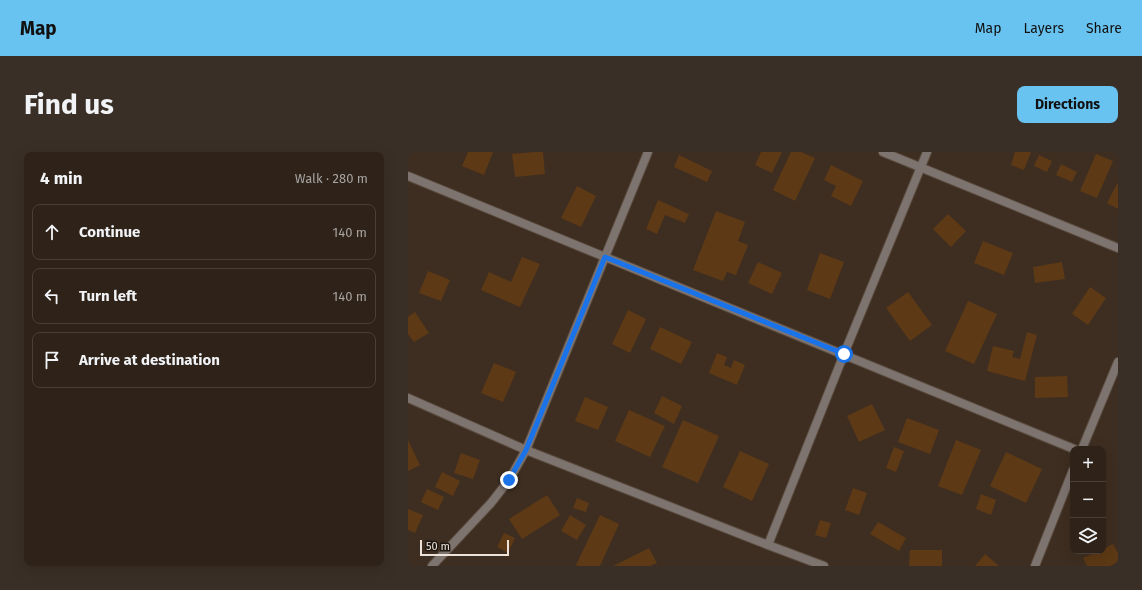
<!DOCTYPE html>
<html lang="en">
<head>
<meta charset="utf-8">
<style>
  :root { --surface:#2e2219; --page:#3a2f26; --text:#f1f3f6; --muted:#a7a4a2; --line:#493f38; --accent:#69c3f1 }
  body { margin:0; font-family:"Fira Sans",sans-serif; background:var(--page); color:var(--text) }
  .controls { position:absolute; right:12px; bottom:12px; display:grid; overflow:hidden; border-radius:8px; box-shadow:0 4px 16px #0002 }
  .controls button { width:36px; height:36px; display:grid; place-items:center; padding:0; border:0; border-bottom:1px solid var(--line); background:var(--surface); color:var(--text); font:20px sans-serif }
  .scale { position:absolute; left:12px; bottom:10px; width:89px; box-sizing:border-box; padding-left:4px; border:2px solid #ede2da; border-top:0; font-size:11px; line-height:14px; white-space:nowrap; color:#ede2da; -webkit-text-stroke:3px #1f1812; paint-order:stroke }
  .stop { position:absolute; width:12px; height:12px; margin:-9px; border:3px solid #1a73e8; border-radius:50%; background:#fff }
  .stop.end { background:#1a73e8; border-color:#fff; box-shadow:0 1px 4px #0008 }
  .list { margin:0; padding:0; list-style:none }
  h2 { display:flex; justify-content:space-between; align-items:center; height:52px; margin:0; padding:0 16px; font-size:17px }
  h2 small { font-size:13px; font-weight:400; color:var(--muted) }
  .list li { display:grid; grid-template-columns:26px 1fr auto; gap:12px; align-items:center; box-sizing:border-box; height:56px; margin:0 8px 8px; padding:0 8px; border:1px solid var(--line); border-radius:8px }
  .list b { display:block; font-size:15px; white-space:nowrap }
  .list em { font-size:13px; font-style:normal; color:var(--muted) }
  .icon { flex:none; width:22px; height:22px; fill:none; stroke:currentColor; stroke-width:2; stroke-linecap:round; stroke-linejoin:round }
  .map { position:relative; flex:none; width:710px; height:414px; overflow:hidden; border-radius:8px }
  header { display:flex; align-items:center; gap:24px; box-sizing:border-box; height:56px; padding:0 20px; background:var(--accent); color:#111 }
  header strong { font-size:19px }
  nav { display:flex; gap:22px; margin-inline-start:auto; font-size:14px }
  .intro { display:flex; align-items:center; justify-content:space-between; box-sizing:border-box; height:96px; padding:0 24px }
  h1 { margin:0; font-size:28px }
  .button { padding:10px 18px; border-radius:8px; background:var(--accent); color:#111; font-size:14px; font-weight:700 }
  main { display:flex; gap:24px; padding:0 24px }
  aside { flex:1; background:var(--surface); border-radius:8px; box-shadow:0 4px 16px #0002 }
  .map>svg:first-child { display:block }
</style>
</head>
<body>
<header>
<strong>Map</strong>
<nav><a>Map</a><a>Layers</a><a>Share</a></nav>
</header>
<div class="intro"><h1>Find us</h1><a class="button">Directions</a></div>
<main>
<aside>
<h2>4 min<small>Walk · 280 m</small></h2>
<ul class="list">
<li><svg class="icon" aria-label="ahead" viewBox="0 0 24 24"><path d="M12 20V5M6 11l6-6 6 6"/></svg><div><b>Continue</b></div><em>140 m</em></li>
<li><svg class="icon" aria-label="left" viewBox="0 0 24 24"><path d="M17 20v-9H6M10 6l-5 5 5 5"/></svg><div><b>Turn left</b></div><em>140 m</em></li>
<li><svg class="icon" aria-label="arrive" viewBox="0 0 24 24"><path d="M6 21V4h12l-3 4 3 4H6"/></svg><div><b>Arrive at destination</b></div></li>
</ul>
</aside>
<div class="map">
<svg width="710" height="414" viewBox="0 0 710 414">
  <rect width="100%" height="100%" fill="#3e2e21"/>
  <path fill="#5d3915" d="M60 0H85L76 23 54 14Z
    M127 0H135L137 22 107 25 104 2Z
    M353 0H374L364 21 347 13Z
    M383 0H393L407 6 387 49 365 38Z
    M607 0H623L616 18 603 13Z
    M688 2 705 9 689 46 672 39Z
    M271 3 304 19 299 30 266 15Z
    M631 3 644 9 639 20 626 14Z
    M653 12 669 20 664 30 648 23Z
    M423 13 455 29 443 54 423 44 428 34 416 28Z
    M710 30V57L699 51Z
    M169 34 188 44 173 75 153 66Z
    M250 48 281 62 277 71 257 63 249 82 238 77Z
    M308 59 337 70 330 89 340 93 328 123 319 120 315 129 285 118Z
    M540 62 558 79 543 95 525 77Z
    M575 89 605 101 596 123 566 111Z
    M412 101 436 110 422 147 399 138Z
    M114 105 132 112 112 155 73 138 81 120 103 130Z
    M350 110 374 121 364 142 340 131Z
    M654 110 657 127 627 131 625 115Z
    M20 119 42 128 33 149 11 141Z
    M682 135 698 146 680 173 664 162Z
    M500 140 524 173 502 189 478 156Z
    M560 149 589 162 566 212 537 199Z
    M220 158 238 167 222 201 204 192Z
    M7 160 21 181 6 190 0 182V165Z
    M252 175 284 190 273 212 242 197Z
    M619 180 629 183 617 229 579 219 585 194 606 199 604 205 612 207Z
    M309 201 319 205 316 213 323 216 326 208 337 213 329 233 301 221Z
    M86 211 108 220 95 250 73 241Z
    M659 224 660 245 627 246V225Z
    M254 244 274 254 266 272 246 261Z
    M177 245 200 255 190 278 167 269Z
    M464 252 477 278 451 290 439 264Z
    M221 258 257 274 242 305 207 289Z
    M499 266 531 278 522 302 490 290Z
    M275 268 311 284 290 331 254 315Z
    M0 288 12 313 0 319Z
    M548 288 573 298 554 343 530 334Z
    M486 295 496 299 488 320 478 316Z
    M332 299 361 312 344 349 315 335Z
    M598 300 634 317 618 351 582 334Z
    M53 301 72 308 65 327 46 321Z
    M34 320 52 329 45 344 27 335Z
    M445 336 459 341 451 363 437 358Z
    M19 337 36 345 30 358 13 350Z
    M573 342 588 348 583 363 568 357Z
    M139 343 152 363 114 387 101 367Z
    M169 346 181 351 178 360 165 356Z
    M0 357 15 363 7 381 0 378Z
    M162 363 178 373 169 388 153 379Z
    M192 363 211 372 192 414H170L168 413Z
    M412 368 423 371 418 386 407 383Z
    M470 370 498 386 491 399 462 382Z
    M96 381 107 386 100 401 89 395Z
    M705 392 710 401V410L702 414H679L675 406 690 399H695V397Z
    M241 396 249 411 242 414H205Z
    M502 398H534V414H501Z
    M577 402 590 413V414H567Z"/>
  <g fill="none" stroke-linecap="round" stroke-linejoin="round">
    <defs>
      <path id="street" d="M475 0 710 96
        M0 24 197 105 666 297
        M0 246 118 298 360 393 416 414
        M674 297 710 210
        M360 393 436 202 519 0
        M24 414 83 351 101 328 118 298 240 0
        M627 414 665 318"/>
    </defs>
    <use href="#street" stroke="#5a4b3f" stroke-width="10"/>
    <use href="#street" stroke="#7e746f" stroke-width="8"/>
  </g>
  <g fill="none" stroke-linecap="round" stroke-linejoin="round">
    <path stroke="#1a73e8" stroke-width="5" d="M101 328 118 298 197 105 436 202"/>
  </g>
</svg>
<div class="controls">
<button>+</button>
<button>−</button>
<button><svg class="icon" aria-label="layers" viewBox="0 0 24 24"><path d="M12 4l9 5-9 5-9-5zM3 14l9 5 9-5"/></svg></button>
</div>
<div class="scale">50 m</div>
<div class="stop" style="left:436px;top:202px"></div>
<div class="stop end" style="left:101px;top:328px"></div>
</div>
</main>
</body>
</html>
